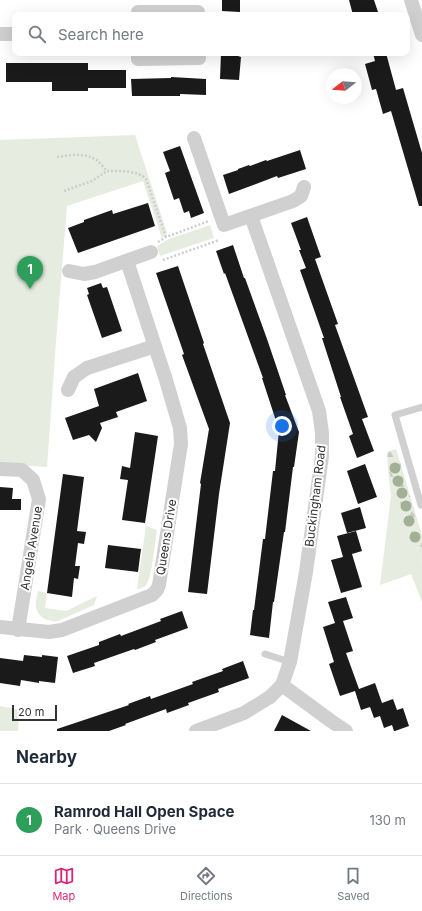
<!DOCTYPE html>
<html lang="en">
<head>
<meta charset="utf-8">
<style>
  :root { --surface:#fff; --page:#f6f6f7; --text:#1f2937; --muted:#747a83; --line:#e0e1e3; --accent:#db2777 }
  body { margin:0; font-family:Inter,sans-serif; background:var(--page); color:var(--text) }
  .compass { position:absolute; left:326px; top:68px; width:36px; height:36px; border-radius:50%; background:var(--surface); box-shadow:0 4px 16px #0002; rotate:253deg }
  .scale { position:absolute; left:12px; bottom:10px; width:45px; box-sizing:border-box; padding-left:4px; border:2px solid #333; border-top:0; font-size:11px; line-height:14px; white-space:nowrap; color:#333; -webkit-text-stroke:3px #fff; paint-order:stroke }
  .you { position:absolute; left:282px; top:426px; width:14px; height:14px; margin:-10px; border:3px solid #fff; border-radius:50%; background:#1a73e8; box-shadow:0 0 0 6px #1a73e833 }
  .badge { display:grid; place-items:center; width:26px; height:26px; border-radius:50%; background:var(--accent); color:#fff; font-size:13px; font-weight:700 }
  .pin { position:absolute; translate:-50% -33px; filter:drop-shadow(0 1px 2px #0008) }
  .pin::after { content:''; position:absolute; top:21px; width:14px; height:12px; background:inherit; clip-path:polygon(0 0,100% 0,50% 100%) }
  .list { margin:0; padding:0; list-style:none }
  h2 { display:flex; justify-content:space-between; align-items:center; height:52px; margin:0; padding:0 16px; font-size:17px }
  h2 small { font-size:13px; font-weight:400; color:var(--muted) }
  .list li { display:grid; grid-template-columns:26px 1fr auto; gap:12px; align-items:center; box-sizing:border-box; height:72px; padding:0 16px; border-top:1px solid var(--line) }
  .list b { display:block; font-size:15px; white-space:nowrap }
  .list p { margin:0; font-size:13px; white-space:nowrap; color:var(--muted) }
  .list em { font-size:13px; font-style:normal; color:var(--muted) }
  .icon { flex:none; width:22px; height:22px; fill:none; stroke:currentColor; stroke-width:2; stroke-linecap:round; stroke-linejoin:round }
  .map { position:relative; flex:none; width:422px; height:731px; overflow:hidden }
  .search { position:absolute; background:var(--surface); box-shadow:0 4px 16px #0002; left:12px; right:12px; top:12px; height:44px; display:flex; align-items:center; gap:10px; box-sizing:border-box; padding:0 14px; border-radius:8px; color:var(--muted); font-size:15px }
  .sheet { height:124px; background:var(--surface) }
  nav { display:flex; justify-content:space-around; align-items:center; box-sizing:border-box; height:56px; border-top:1px solid var(--line); background:var(--surface); font-size:11px; color:var(--muted) }
  nav a { display:grid; justify-items:center; gap:2px }
  nav .on { color:var(--accent) }
  .map>svg:first-child { display:block }
</style>
</head>
<body>
<div class="map">
<svg width="422" height="731" viewBox="0 0 422 731">
  <defs>
    <pattern id="forest-firs" width="22" height="20" patternUnits="userSpaceOnUse"><rect width="22" height="20" fill="#e6ecdf"/><path d="M5 1l3.5 6h-7zM16 11l3.5 6h-7z" fill="#c6cbc0"/></pattern>
  </defs>
  <rect width="100%" height="100%" fill="#fff"/>
  <path fill="#e6ecdf" d="M135 135 167 233 162 238 143 181 67 206 56 341 47 467 0 464V140Z
    M210 225 214 238 160 256 157 246 169 239Z
    M388 469 422 564V602L411 574 380 585 391 496Z
    M146 526 157 530C155 541 152 579 146 585 143 588 141 588 137 589Z
    M38 591 47 593 45 608 66 611 97 596 94 605 58 621C48 622 38 618 36 607 35 602 37 596 38 591Z
    M0 706 19 710 18 731H0Z"/>
  <path fill="url(#forest-firs)" d="M396 449 422 535V564L388 469 387 452Z"/>
  <path fill="#1a1a1a" d="M222 0H240V12L222 11Z
    M349 0H374L379 15H353Z
    M221 53H238V56L241 57 239 80 220 79Z
    M373 53H386L396 90 403 88 422 153V206H419L391 111 383 114 376 89 372 90 365 64 375 61Z
    M6 63H88V70H126V88H88V91H52V82H6Z
    M171 77 206 79V95L180 94V96H132L131 79 171 78Z
    M180 146 204 213 191 218 189 211 184 213 179 198 174 200 165 173 170 171 163 152Z
    M300 150 306 169 278 178 277 176 229 194 223 175 238 170V169L249 165 250 166 266 160 267 161Z
    M148 203 155 226 78 253 68 228 84 222V220L112 210 113 214Z
    M307 217 321 257 315 259 338 324 335 325 368 417 362 419 374 451 357 458 349 436 353 434 340 397H341L322 338H324L300 270 306 268 299 250H301L291 223Z
    M233 245 244 278H245L267 339 286 395H285L299 432 294 467H293L285 532H284L274 602H273L269 638 250 635 253 610H254L263 539H265L273 471H275L279 430 262 378H263L225 273 224 274 216 251Z
    M178 266 204 343 203 344 230 423 219 494 207 594 188 592 201 484 200 483 209 429 182 355 184 354 156 273Z
    M101 283 103 288 107 287 122 331 102 338 87 295 89 294 87 288Z
    M138 373 147 401 116 412 118 417 100 423 102 428 96 442 89 435 73 440 65 418 99 406 94 389Z
    M135 432 158 436 145 523 122 520 128 480 120 479 122 466 130 468Z
    M365 464 377 497 358 504 347 471Z
    M63 474 84 477 77 531 86 532 84 544 78 543 75 566H80L78 579 74 578 72 597 47 593Z
    M0 487 13 488 12 499H21V510H0Z
    M360 507 366 528 347 533 341 513Z
    M356 531 362 551 352 554 362 587 341 593 331 560 343 557 337 536Z
    M108 545 141 549 138 572 105 568Z
    M346 597 353 618 343 621 353 651 346 653 359 689 375 683 382 703 393 699 397 710 403 708 409 726 395 731H394L392 725 384 728 380 716 374 718 370 707 361 710 355 691 340 696 329 664 334 662 323 627 335 623 328 602Z
    M182 611 188 628 155 640 156 642 135 650 134 649 94 663 95 666 73 673 67 656 99 645V642L120 634 121 636 161 621 160 619Z
    M24 655 42 657V655L58 657 55 683 39 681V683L21 680 20 686 0 683V658L23 661Z
    M243 661 249 678 218 689 219 692 188 703 189 705 167 713 166 709 125 724 126 725 109 731H57V729L129 705 128 704 150 696 151 699 193 684 192 682 223 671 222 669Z
    M282 715 311 731H274Z"/>
  <g fill="none" stroke-linecap="round" stroke-linejoin="round">
    <path stroke="#cdcdcd" stroke-width="2.5" stroke-dasharray="2 2" stroke-linecap="butt" d="M57 157C71 155 86 152 98 161 101 164 104 168 107 171 118 171 138 170 146 179L166 237
      M64 191 92 181 107 171
      M158 242 166 237 209 221
      M163 260 219 240"/>
    <path stroke="#d0d0d0" stroke-width="7" d="M421 505 395 415 422 407
      M265 654 290 662"/>
    <path stroke="#d0d0d0" stroke-width="14" d="M411 0 422 35
      M138 15V12H198V15
      M0 34H15
      M138 53V59L199 58V53
      M194 138 224 225 293 201 301 196 304 187
      M69 271 84 274 95 272 151 252
      M68 390 74 377 87 368 155 346
      M0 469 22 470 33 480 39 499 18 630
      M0 627 49 632 62 630 152 595 157 590 159 585 181 444 180 428 166 380 127 261
      M282 685 331 721 346 731
      M196 731 244 713 270 697 282 685 290 662 306 572 322 456V433L319 411 251 216"/>
  </g>
  <g fill="#a2b095">
    <circle cx="395" cy="468" r="5.5"/>
    <circle cx="398" cy="481" r="5.5"/>
    <circle cx="402" cy="493" r="5.5"/>
    <circle cx="406" cy="506" r="5.5"/>
    <circle cx="409" cy="521" r="5.5"/>
    <circle cx="415" cy="537" r="5.5"/>
  </g>
  <g text-anchor="middle" dominant-baseline="central" stroke-width="4" stroke-linejoin="round" paint-order="stroke">
    <g font-size="12" fill="#333" stroke="#fff">
      <text transform="translate(315 496) rotate(-83)">Buckingham Road</text>
      <text transform="translate(166 537) rotate(-81)">Queens Drive</text>
      <text transform="translate(31 548) rotate(-81)">Angela Avenue</text>
    </g>
  </g>
</svg>
<svg class="compass" viewBox="-18 -18 36 36"><path d="M0-13l5 13h-10z" fill="#e53935"/><path d="M0 13l5-13h-10z" fill="#747a83"/></svg>
<div class="scale">20 m</div>
<div class="you"></div>
<div class="pin badge" style="left:30px;top:289px;background:#2e9e5b">1</div>
<div class="search"><svg class="icon" aria-label="search" viewBox="0 0 24 24"><circle cx="10" cy="10" r="6"/><path d="M15 15l6 6"/></svg>Search here</div>
</div>
<section class="sheet">
<h2>Nearby<small></small></h2>
<ul class="list">
<li><span class="badge" style="background:#2e9e5b">1</span><div><b>Ramrod Hall Open Space</b><p>Park · Queens Drive</p></div><em>130 m</em></li>
</ul>
</section>
<nav>
<a class="on"><svg class="icon" aria-label="map" viewBox="0 0 24 24"><path d="M3 6l6-2 6 2 6-2v14l-6 2-6-2-6 2zM9 4v14M15 6v14"/></svg>Map</a>
<a><svg class="icon" aria-label="directions" viewBox="0 0 24 24"><path d="M12 3l9 9-9 9-9-9zM9 14v-3h6M13 9l2 2-2 2"/></svg>Directions</a>
<a><svg class="icon" aria-label="saved" viewBox="0 0 24 24"><path d="M7 4h10v16l-5-4-5 4z"/></svg>Saved</a>
</nav>
</body>
</html>
